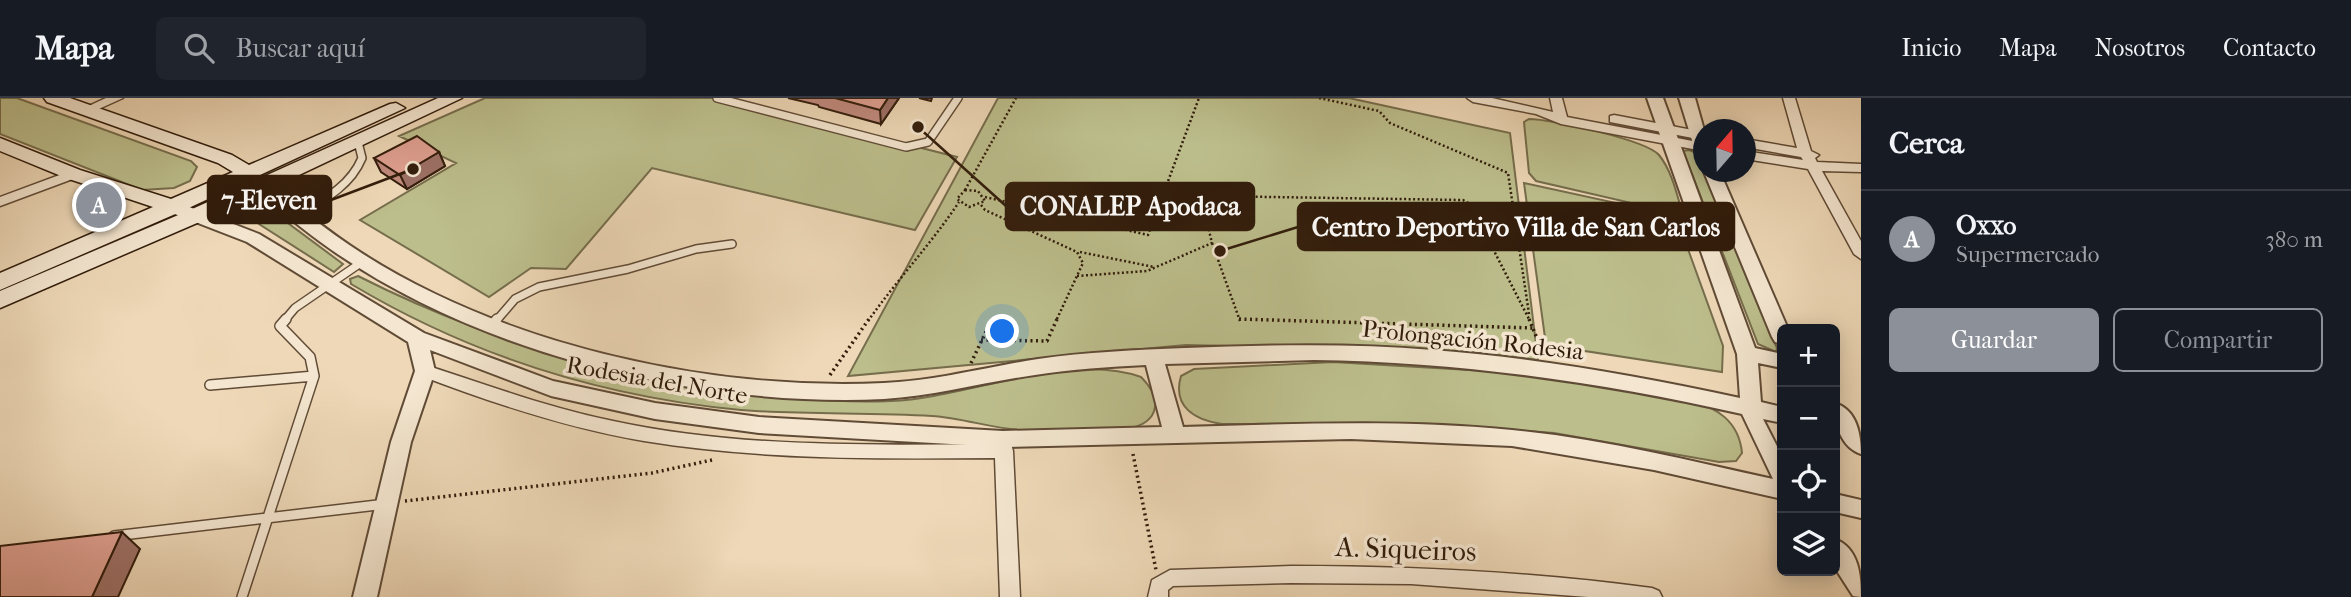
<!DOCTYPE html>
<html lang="es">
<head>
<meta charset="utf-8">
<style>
  :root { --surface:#171b24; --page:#20242c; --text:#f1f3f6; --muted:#9ea1a6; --line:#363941; --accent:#8c9099 }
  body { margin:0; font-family:"IM FELL French Canon",serif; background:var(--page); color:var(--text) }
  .controls { position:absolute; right:21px; bottom:21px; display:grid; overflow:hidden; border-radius:10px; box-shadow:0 4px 18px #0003 }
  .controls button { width:63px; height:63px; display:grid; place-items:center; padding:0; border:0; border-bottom:2px solid var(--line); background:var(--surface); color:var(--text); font:35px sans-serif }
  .compass { position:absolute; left:1693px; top:21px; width:63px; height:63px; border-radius:50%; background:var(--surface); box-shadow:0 4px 18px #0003; rotate:20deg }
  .you { position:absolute; left:1003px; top:234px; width:24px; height:24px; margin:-18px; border:5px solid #fff; border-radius:50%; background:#1a73e8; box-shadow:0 0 0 10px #1a73e833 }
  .badge { display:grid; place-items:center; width:46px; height:46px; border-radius:50%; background:var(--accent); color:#fff; font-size:23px; font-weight:700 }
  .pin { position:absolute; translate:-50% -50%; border:4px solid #fff; box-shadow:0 2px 7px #0006 }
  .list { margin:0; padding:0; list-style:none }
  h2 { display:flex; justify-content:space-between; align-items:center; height:91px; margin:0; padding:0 28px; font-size:30px }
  h2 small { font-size:23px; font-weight:400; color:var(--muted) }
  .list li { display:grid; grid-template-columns:46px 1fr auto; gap:21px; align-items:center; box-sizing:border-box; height:98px; padding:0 28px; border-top:2px solid var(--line) }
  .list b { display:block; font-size:26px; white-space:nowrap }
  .list p { margin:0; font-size:23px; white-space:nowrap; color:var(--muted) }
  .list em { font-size:23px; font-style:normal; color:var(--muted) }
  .actions { display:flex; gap:14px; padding:21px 28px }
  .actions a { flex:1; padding:16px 0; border:2px solid var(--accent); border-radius:10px; text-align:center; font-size:24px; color:var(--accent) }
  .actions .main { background:var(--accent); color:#fff }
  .icon { flex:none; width:38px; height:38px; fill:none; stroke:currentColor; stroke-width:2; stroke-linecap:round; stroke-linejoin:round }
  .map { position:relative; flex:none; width:1861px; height:499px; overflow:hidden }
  header { display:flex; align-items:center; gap:42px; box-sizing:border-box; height:98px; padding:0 35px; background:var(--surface); border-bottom:2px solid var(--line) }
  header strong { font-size:33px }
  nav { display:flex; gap:38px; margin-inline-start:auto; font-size:24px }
  .search { width:490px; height:63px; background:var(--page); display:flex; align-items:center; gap:18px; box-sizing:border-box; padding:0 24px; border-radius:10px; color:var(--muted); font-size:26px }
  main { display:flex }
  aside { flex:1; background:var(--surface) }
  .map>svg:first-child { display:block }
</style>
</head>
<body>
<header>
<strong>Mapa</strong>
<div class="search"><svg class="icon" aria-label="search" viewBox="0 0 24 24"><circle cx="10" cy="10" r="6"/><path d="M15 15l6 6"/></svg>Buscar aquí</div>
<nav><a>Inicio</a><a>Mapa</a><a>Nosotros</a><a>Contacto</a></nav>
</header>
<main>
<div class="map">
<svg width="1861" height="499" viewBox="0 0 1861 499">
  <rect width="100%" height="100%" fill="#eed8b7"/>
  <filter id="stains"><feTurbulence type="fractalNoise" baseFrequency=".00286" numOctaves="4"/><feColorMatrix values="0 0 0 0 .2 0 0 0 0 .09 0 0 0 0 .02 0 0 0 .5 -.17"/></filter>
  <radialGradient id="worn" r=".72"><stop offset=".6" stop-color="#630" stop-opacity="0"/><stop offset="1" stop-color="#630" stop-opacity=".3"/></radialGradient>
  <path fill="#bcbe8c" stroke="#766d4c" stroke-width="2" d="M0 0H17L191 63 197 69 190 83 174 90 142 92 0 36Z
    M485 0H724L957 59 915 132 652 70 566 171 531 170 489 199 360 122 456 65 399 38Z
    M998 0H1349L1510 35 1538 262 1471 254 1186 247 848 278Z
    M1529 21C1551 21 1646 42 1659 57 1672 73 1677 97 1683 117L1536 83 1529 75 1524 24Z
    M1689 52 1697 55 1777 250 1776 254 1758 246 1683 53Z
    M1524 85 1676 118 1723 248 1722 274 1546 247Z
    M267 117 285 123 343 166 334 174 259 126 257 123Z
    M358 178C431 215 517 248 596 267 629 275 663 279 696 285 760 296 825 306 891 303 967 300 1069 253 1141 279 1166 304 1157 329 1121 331 1088 333 1054 335 1020 332 991 330 962 320 932 318 868 314 805 317 741 312 603 299 470 257 351 186L350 181Z
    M1333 264 1521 275 1689 301C1717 310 1739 323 1742 355L1736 363 1719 364 1554 335 1433 326H1222C1195 322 1172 309 1181 278L1194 271Z"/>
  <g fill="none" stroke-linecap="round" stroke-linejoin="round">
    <defs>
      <path id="service-far1" d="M717 0 906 49 928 44 958 0
        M297 117C323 102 350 89 362 60L358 44
        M284 223 295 210 362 164
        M496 223 515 201 539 189 628 171 696 151 732 146"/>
      <path id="service" d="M492 227 497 221
        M210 287 314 278
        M114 438 386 406
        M242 499 314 278 310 259 280 228 286 221"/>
      <path id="minor" d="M106 0H123L90 15 86 16 80 12Z
        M1467 0H1492L1553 14 1550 0H1562L1567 19 1703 45V53L1561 26 1536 16 1473 4Z
        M1783 0H1795L1811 53 1819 57 1815 60 1817 64 1861 66V74L1822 73 1861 143V161L1854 156 1808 71 1745 61V53L1803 62 1801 59 1745 49V41L1797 50Z
        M1614 17 1703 34V42L1610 24V18Z
        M73 72 78 73V79L0 108V99Z
        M425 267C488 287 548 310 613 323 738 350 868 347 995 346L997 339 1003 337 1009 339 1013 353 1020 499H1000L995 360C878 361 760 362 644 343 567 330 492 305 419 277L417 273 419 269Z
        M1291 468C1412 468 1532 474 1652 490L1659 493 1662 499H1588L1411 486 1291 485 1173 488 1168 492V499H1148L1152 482 1170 472Z"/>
      <path id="tertiary" d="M1647 0H1663L1755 250 1782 256V270L1758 265 1761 304 1782 309V325L1763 321 1782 358V401L1654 372 1512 348 1351 341 1003 349 759 335 655 321 551 298 430 252 435 273 411 344 377 499H353L391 344 415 273 408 244 247 144 167 113 165 109 167 105H179L259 136 424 235 553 283 655 305 759 319 1003 333 1162 329 1146 267C1109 269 1072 271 1035 277 985 284 935 298 884 301 690 310 455 251 302 130 281 113 254 95 239 74L247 69 253 70C288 101 324 131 363 156 509 249 712 293 884 285 936 283 986 269 1038 261 1086 254 1136 252 1185 250 1268 247 1351 245 1433 252 1537 260 1639 278 1740 300L1737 256ZM1314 262C1459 264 1600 284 1742 316L1773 381C1687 362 1600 340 1512 332 1403 321 1292 326 1183 329L1165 266Z
        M1679 0H1695L1704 32 1703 57 1695 52Z
        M1704 74H1720L1788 231H1782V246L1775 244 1772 239Z
        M1835 305C1857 312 1861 337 1861 356 1840 349 1834 324 1835 305Z
        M1835 396 1861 402V420L1835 414Z
        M1835 441C1859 450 1861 478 1861 499L1853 498 1835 470Z"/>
      <path id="secondary" d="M44 0H70L232 57 249 67 390 6 396 5 405 10 180 114 0 192V175L153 109 66 80 0 53V40L80 72 171 101 233 74 218 65 47 4Z
        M438 0H462L204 122 0 210V193L190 112Z"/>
    </defs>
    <use href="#service-far1" stroke="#604b36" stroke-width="10"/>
    <use href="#service" stroke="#604b36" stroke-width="12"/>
    <use href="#minor" stroke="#604b36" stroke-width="3"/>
    <use href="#tertiary" stroke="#604b36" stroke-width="4"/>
    <use href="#secondary" stroke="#311c0b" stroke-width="3"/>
    <path stroke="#311c0b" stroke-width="2.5" stroke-dasharray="2 2.5" stroke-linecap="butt" d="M1319 0 1379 13 1390 25 1508 75 1529 216
      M965 92 978 93 985 103 969 109 957 101Z
      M965 92 1016 0
      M985 99 1148 137 1199 0
      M981 107 985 112 1077 154 1083 165 1056 223
      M1212 145 1240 223
      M1080 154 1154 169
      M1077 178 1147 173 1212 145 1201 99 1206 98 1463 102 1470 106 1530 223
      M868 223C897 182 931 146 959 104"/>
    <path stroke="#311c0b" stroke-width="3.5" stroke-dasharray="2 3.5" stroke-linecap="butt" d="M1239 221 1533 230
      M1529 221 1543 255
      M981 242 1047 243 1057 221
      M971 265 991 223
      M830 277 869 221
      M1133 356 1156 472
      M405 403 652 375 712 362"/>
    <use href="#service-far1" stroke="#f4e6d0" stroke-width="7"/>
    <use href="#service" stroke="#f4e6d0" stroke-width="9"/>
    <use href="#minor" fill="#f4e6d0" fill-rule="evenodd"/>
    <use href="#tertiary" fill="#f4e6d0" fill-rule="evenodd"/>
    <use href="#secondary" fill="#f4e6d0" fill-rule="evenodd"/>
  </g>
  <path fill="#c18a7e" stroke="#311c0b" stroke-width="2" d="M788 0H899L881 26 819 9 818 7Z
    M919 0H932L931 3Z
    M439 54 445 68 407 91 381 74 374 60Z"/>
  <path fill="#9d7066" stroke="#311c0b" stroke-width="2" d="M888 0H899L881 26 880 12Z
    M439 54 445 68 407 91 400 77Z
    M122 434 140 451 118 499H92Z"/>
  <path fill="#e0a092" stroke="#311c0b" stroke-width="2" d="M835 0H888L880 12Z
    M417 38 439 54 400 77 374 60Z
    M122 434 92 499H0V448Z"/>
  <g text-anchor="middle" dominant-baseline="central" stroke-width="7" stroke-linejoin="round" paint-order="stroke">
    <g font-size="24" fill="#311c0b" stroke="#f4e6d0">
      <text transform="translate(1473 242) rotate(6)">Prolongación Rodesia</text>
      <text transform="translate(657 282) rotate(10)">Rodesia del Norte</text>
    </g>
    <g font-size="28" fill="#311c0b" stroke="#f4e6d0">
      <text transform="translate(1406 451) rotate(2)">A. Siqueiros</text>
    </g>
  </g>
  <path fill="none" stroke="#311c0b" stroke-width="2.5" d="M413 71L331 102M918 29L1006 108M1220 153L1298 129"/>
  <g fill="#311c0b" stroke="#f4e6d0" stroke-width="2.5">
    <circle cx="413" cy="71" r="7"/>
    <circle cx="918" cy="29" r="7"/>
    <circle cx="1220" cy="153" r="7"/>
  </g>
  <g fill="#311c0b" stroke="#311c0b" stroke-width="2.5">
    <rect x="208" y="78" width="123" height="47" rx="7"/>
    <rect x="1006" y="85" width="248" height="47" rx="7"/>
    <rect x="1298" y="105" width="436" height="47" rx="7"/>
  </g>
  <g font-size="26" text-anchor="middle" font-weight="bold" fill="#fff">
    <text x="269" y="111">7-Eleven</text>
    <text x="1130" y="117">CONALEP Apodaca</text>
    <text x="1516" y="138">Centro Deportivo Villa de San Carlos</text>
  </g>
  <rect width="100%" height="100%" filter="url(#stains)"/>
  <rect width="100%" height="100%" fill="url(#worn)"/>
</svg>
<div class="controls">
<button>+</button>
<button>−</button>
<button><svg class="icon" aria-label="locate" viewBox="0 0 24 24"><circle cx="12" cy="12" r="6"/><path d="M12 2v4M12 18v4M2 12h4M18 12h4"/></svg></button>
<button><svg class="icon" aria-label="layers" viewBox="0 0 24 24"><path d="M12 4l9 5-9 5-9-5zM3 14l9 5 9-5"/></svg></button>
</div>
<svg class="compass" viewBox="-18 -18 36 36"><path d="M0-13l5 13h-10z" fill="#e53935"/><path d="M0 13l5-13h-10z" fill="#9ea1a6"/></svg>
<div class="you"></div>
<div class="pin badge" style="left:99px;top:107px">A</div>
</div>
<aside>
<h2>Cerca<small></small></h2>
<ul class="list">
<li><span class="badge">A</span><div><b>Oxxo</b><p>Supermercado</p></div><em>380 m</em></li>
</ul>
<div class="actions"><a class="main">Guardar</a><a>Compartir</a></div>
</aside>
</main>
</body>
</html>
